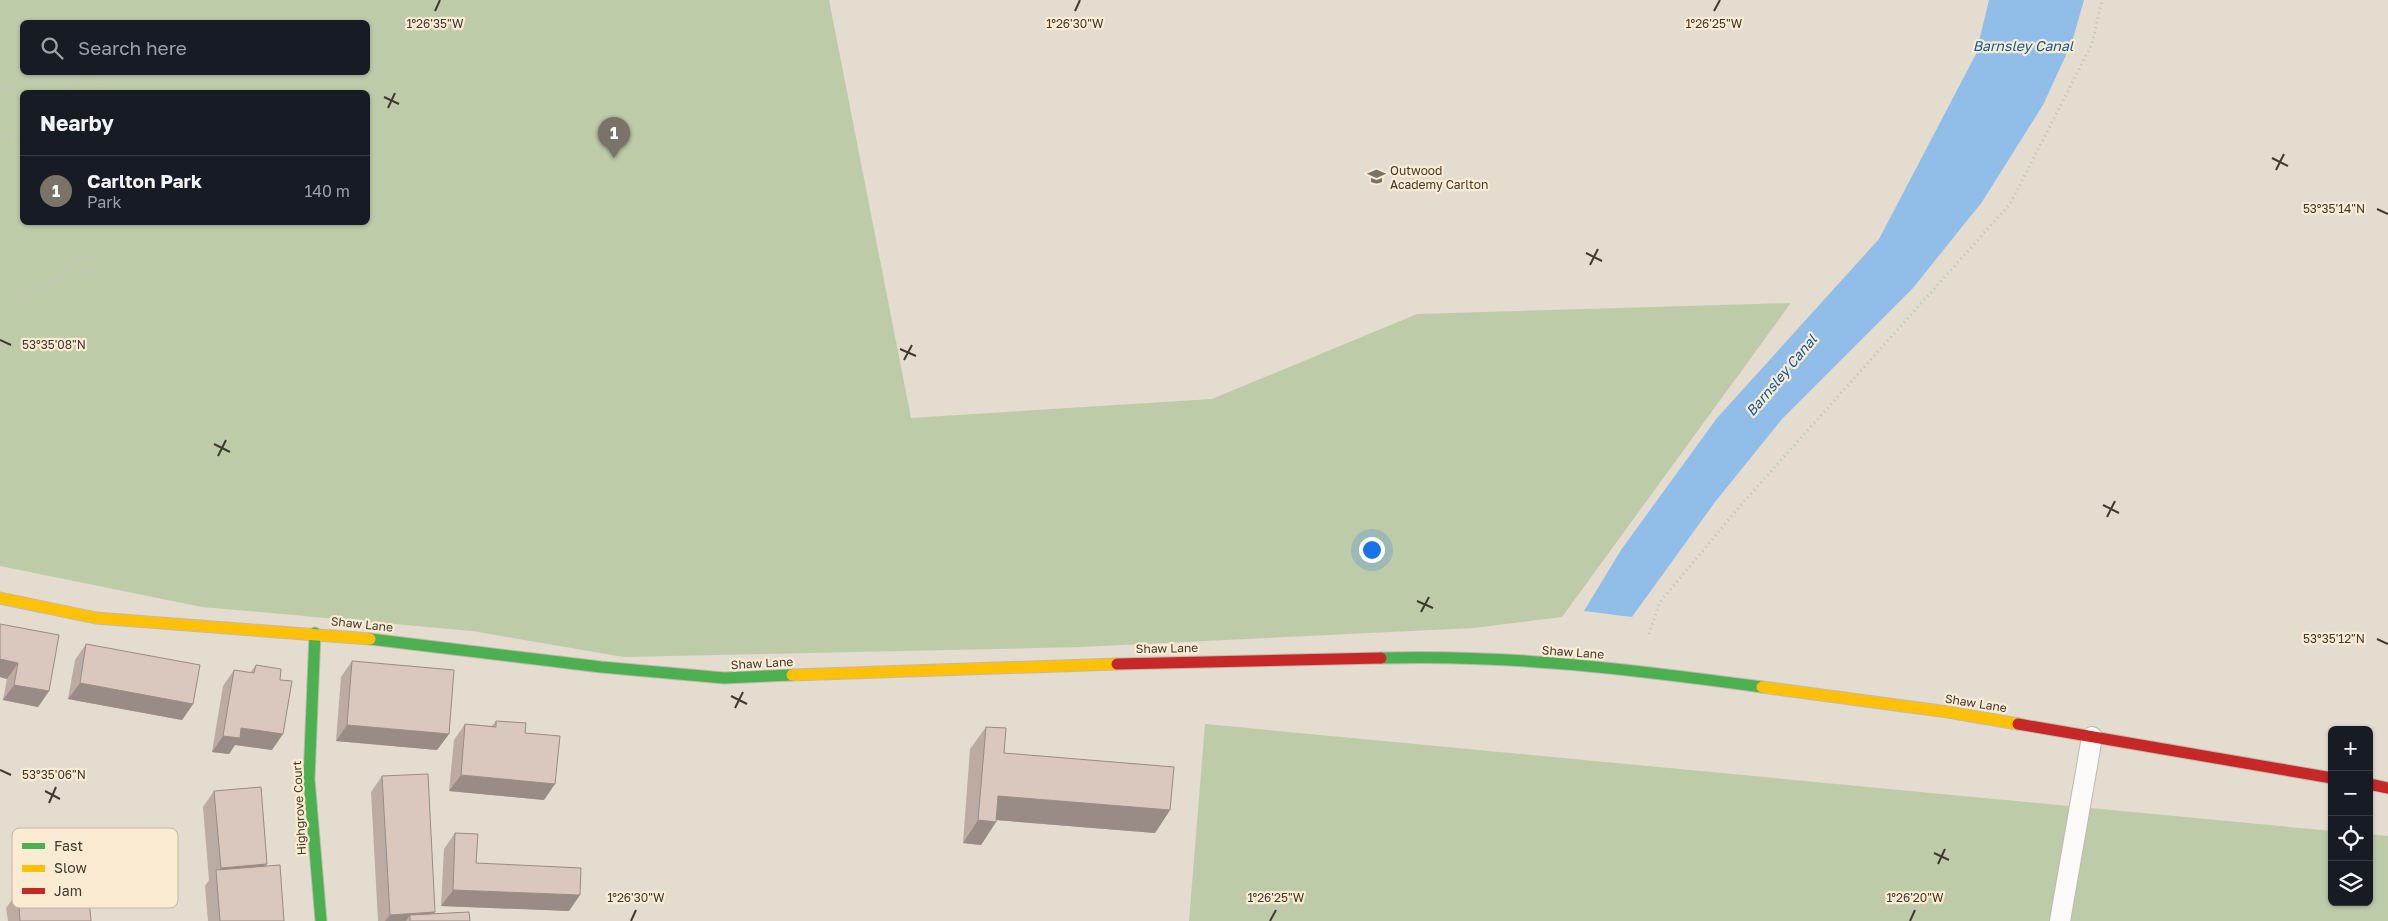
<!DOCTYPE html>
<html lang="en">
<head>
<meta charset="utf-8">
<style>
  :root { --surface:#171b24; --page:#242831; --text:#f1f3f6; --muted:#9ea1a6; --line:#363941; --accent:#797368 }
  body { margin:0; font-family:"Golos Text",sans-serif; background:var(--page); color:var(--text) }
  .controls { position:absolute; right:15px; bottom:15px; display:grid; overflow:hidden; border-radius:8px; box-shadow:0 1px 4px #0004 }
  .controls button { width:45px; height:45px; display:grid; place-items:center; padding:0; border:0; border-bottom:1px solid var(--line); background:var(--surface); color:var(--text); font:25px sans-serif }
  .you { position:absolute; left:1371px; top:549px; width:18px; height:18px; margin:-12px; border:4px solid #fff; border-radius:50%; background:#1a73e8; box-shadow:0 0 0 8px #1a73e833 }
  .badge { display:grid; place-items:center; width:32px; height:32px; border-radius:50%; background:var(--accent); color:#fff; font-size:16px; font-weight:700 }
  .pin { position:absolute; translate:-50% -41px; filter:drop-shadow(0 1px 2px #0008) }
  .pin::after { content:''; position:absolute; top:26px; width:18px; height:15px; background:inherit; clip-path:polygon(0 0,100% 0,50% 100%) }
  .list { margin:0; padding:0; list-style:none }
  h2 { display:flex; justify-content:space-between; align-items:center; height:65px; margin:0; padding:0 20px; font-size:21px }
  h2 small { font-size:16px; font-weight:400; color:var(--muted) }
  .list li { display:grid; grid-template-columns:32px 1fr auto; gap:15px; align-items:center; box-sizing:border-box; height:70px; padding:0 20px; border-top:1px solid var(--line) }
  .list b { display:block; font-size:19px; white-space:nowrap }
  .list p { margin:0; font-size:16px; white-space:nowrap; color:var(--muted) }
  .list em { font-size:16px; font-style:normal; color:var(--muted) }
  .icon { flex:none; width:28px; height:28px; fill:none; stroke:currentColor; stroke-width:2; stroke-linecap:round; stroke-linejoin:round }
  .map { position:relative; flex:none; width:2388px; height:921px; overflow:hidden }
  .search { position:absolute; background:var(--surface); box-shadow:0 1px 4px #0004; left:20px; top:20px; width:350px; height:55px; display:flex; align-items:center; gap:12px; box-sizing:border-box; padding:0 18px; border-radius:8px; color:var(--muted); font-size:19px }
  .panel { position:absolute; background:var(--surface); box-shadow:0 1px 4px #0004; left:20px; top:90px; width:350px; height:135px; border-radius:8px }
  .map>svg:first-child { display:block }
</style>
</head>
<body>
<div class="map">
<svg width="2388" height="921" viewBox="0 0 2388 921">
  <rect width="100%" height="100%" fill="#e4dcce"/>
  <path fill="#bdcba9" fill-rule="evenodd" d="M0 0H829L911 418 1212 399 1417 314 1791 303 1562 617 1474 628 1081 647 624 657 472 631 202 607 0 566ZM22 22H368V72H22ZM22 92H368V222H22Z
    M1205 724 2332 831V902H2369V834L2388 836V921H1189Z"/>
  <path fill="#91bee9" d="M1989 0H2084L2072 42 2043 105 1982 202 1913 288 1782 419 1715 502 1632 617 1584 611 1621 550 1717 418 1879 239 1976 54Z"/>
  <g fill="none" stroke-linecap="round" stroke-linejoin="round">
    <defs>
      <path id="lane" d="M2060 921 2092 737"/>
      <path id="fast" d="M315 633 309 779 321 921
        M370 639 601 667 724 678 792 675
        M1381 658C1508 654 1636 670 1762 687"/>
      <path id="slow" d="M0 598 96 618 370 639
        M792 675 1117 664
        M1762 687 1948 712 2018 724"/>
      <path id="jam" d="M1117 664 1381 658
        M2018 724 2332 778
        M2369 784 2388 788"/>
    </defs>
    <use href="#lane" stroke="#c0baae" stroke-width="22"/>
    <use href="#fast" stroke="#c0baae" stroke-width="13"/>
    <use href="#slow" stroke="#c0baae" stroke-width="13"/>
    <use href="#jam" stroke="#c0baae" stroke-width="13"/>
    <path stroke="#c2c0bc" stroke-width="3" stroke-dasharray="1 4" stroke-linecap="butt" d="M0 87 25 92
      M60 92 92 75 103 83 104 92
      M0 132 22 141
      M0 304 31 293 69 271 78 257 89 256 96 259V265C89 274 79 273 69 271
      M1649 634 1660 602 1740 506 2010 204 2092 44 2102 0"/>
    <use href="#lane" stroke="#fbfaf8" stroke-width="20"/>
    <use href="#fast" stroke="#4caf50" stroke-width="11"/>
    <use href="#slow" stroke="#ffc107" stroke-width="11"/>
    <use href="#jam" stroke="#c62828" stroke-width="11"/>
  </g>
  <path fill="#bbaba3" d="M0 624 49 691 38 707 3 700 7 679 0 677Z
    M86 644 193 704 182 720 68 699 75 660Z
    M352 661 449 734 437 750 336 741 341 677Z
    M256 665 272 750 235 745 229 754 212 752 223 686 234 670 250 673Z
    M496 721 544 800 449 791 454 740 465 724 492 726Z
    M986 727 1004 753 1170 810 1155 833 996 820V822L981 845 963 843 970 749Z
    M382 776 434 914 470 921H378L371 792Z
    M214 791 265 866 284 921H208L205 886 209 880 203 807Z
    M455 833 476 863 569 911 441 906 444 849Z
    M18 892 91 921H8L6 908Z"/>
  <path fill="#998b85" d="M0 659 18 663 7 679 0 677Z
    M80 683 193 704 182 720 68 699Z
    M14 685 49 691 38 707 3 700Z
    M347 725 449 734 437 750 336 741Z
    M241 728 283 734 272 750 235 745 229 754 212 752 223 736Z
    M461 775 555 784 544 800 449 791Z
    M998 796 1170 810 1155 833 983 819Z
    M978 820 996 822 981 845 963 843Z
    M267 864 255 880 216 874 221 868Z
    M453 890 580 895 569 911 441 906Z
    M435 912 429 921 410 915 406 921H385L390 915Z"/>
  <path fill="#dac7be" stroke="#998b85" d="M0 624 59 635 49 691 14 685 18 663 0 659Z
    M86 644 200 665 193 704 80 683Z
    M352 661 454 670 449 734 347 725Z
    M256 665 281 669 280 680 292 681 283 734 241 728 240 738 223 736 234 670 254 673Z
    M496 721 526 723 525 733 560 736 555 784 461 775 465 724 496 727Z
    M986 727 1006 728 1004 753 1174 767 1170 810 998 796 996 822 978 820Z
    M428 774 435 912 390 915 382 776Z
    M261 787 267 864 221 868 214 791Z
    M455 833 478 834 476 863 581 868 580 895 453 890Z
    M280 865 284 921H220L216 870Z
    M88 886 91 921H20L18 892Z
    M469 912 470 921H410V915Z"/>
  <path fill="none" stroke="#403a31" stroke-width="2" d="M435 11 440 0M1075 11 1080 0M1714 11 1720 0M384 97 399 104M388 108 395 93M2272 158 2288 166M2276 170 2284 154M2377 209 2388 214M1586 253 1602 261M1590 265 1598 249M0 340 11 345M900 349 916 356M904 360 912 345M214 444 230 452M218 456 226 440M2103 505 2119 513M2107 517 2115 501M1417 601 1433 608M1421 612 1429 597M2377 639 2388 644M731 696 747 704M735 708 743 692M0 770 11 775M45 791 60 799M49 803 56 787M1934 853 1949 860M1938 864 1945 849M631 921 636 910M1270 921 1276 910M1910 921 1915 910"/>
  <defs>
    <symbol id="school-bare" viewBox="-9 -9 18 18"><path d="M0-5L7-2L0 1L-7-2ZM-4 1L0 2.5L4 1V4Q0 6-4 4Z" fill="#797368" stroke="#faebd2" stroke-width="2.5" paint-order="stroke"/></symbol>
  </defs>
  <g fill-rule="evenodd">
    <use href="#school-bare" x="1364" y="164" width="25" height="25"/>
  </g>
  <g text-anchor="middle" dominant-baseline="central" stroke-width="4.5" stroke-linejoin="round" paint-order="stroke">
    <g font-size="12" fill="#403a31" stroke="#faebd2" text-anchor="start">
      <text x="1390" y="170">Outwood<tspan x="1390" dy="14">Academy Carlton</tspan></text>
    </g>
    <g font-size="12" fill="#403a31" stroke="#faebd2">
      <text transform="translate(362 624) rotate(6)">Shaw Lane</text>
      <text transform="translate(1167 648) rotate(-1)">Shaw Lane</text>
      <text transform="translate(1573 652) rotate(4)">Shaw Lane</text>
      <text transform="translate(762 663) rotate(-3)">Shaw Lane</text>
      <text transform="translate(1976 703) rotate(9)">Shaw Lane</text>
      <text transform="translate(299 808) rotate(-93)">Highgrove Court</text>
    </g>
    <g font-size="14" font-style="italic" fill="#105997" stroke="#faebd2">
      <text x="2023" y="45">Barnsley Canal</text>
      <text transform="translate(1781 375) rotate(-50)">Barnsley Canal</text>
    </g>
  </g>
  <rect x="12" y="828" width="166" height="80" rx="8" fill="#faebd2" stroke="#c2b6a2" stroke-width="1"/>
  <rect x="22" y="843" width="23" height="6" fill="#4caf50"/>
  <rect x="22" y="865" width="23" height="7" fill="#ffc107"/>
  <rect x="22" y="888" width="23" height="6" fill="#c62828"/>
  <g font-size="14" fill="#403a31">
    <text x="54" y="851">Fast</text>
    <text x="54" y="873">Slow</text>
    <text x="54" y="896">Jam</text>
  </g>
  <g font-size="12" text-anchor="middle" fill="#403a31" stroke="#faebd2" stroke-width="4.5" stroke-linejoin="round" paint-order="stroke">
    <text x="435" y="28">1°26'35"W</text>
    <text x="1075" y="28">1°26'30"W</text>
    <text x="1714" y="28">1°26'25"W</text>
    <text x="2334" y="213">53°35'14"N</text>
    <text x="54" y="349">53°35'08"N</text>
    <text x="2334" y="643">53°35'12"N</text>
    <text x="54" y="779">53°35'06"N</text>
    <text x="636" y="902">1°26'30"W</text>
    <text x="1276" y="902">1°26'25"W</text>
    <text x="1915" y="902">1°26'20"W</text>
  </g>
</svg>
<div class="controls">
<button>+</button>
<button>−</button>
<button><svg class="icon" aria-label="locate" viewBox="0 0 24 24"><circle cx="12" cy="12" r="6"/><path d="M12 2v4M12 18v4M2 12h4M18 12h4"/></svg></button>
<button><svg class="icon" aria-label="layers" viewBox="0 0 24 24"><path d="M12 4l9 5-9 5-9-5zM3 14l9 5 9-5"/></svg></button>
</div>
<div class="you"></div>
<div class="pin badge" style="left:614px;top:158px">1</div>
<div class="search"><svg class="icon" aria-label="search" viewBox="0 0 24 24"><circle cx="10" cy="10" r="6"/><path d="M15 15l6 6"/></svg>Search here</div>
<section class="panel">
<h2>Nearby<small></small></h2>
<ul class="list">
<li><span class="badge">1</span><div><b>Carlton Park</b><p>Park</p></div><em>140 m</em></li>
</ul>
</section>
</div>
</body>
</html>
